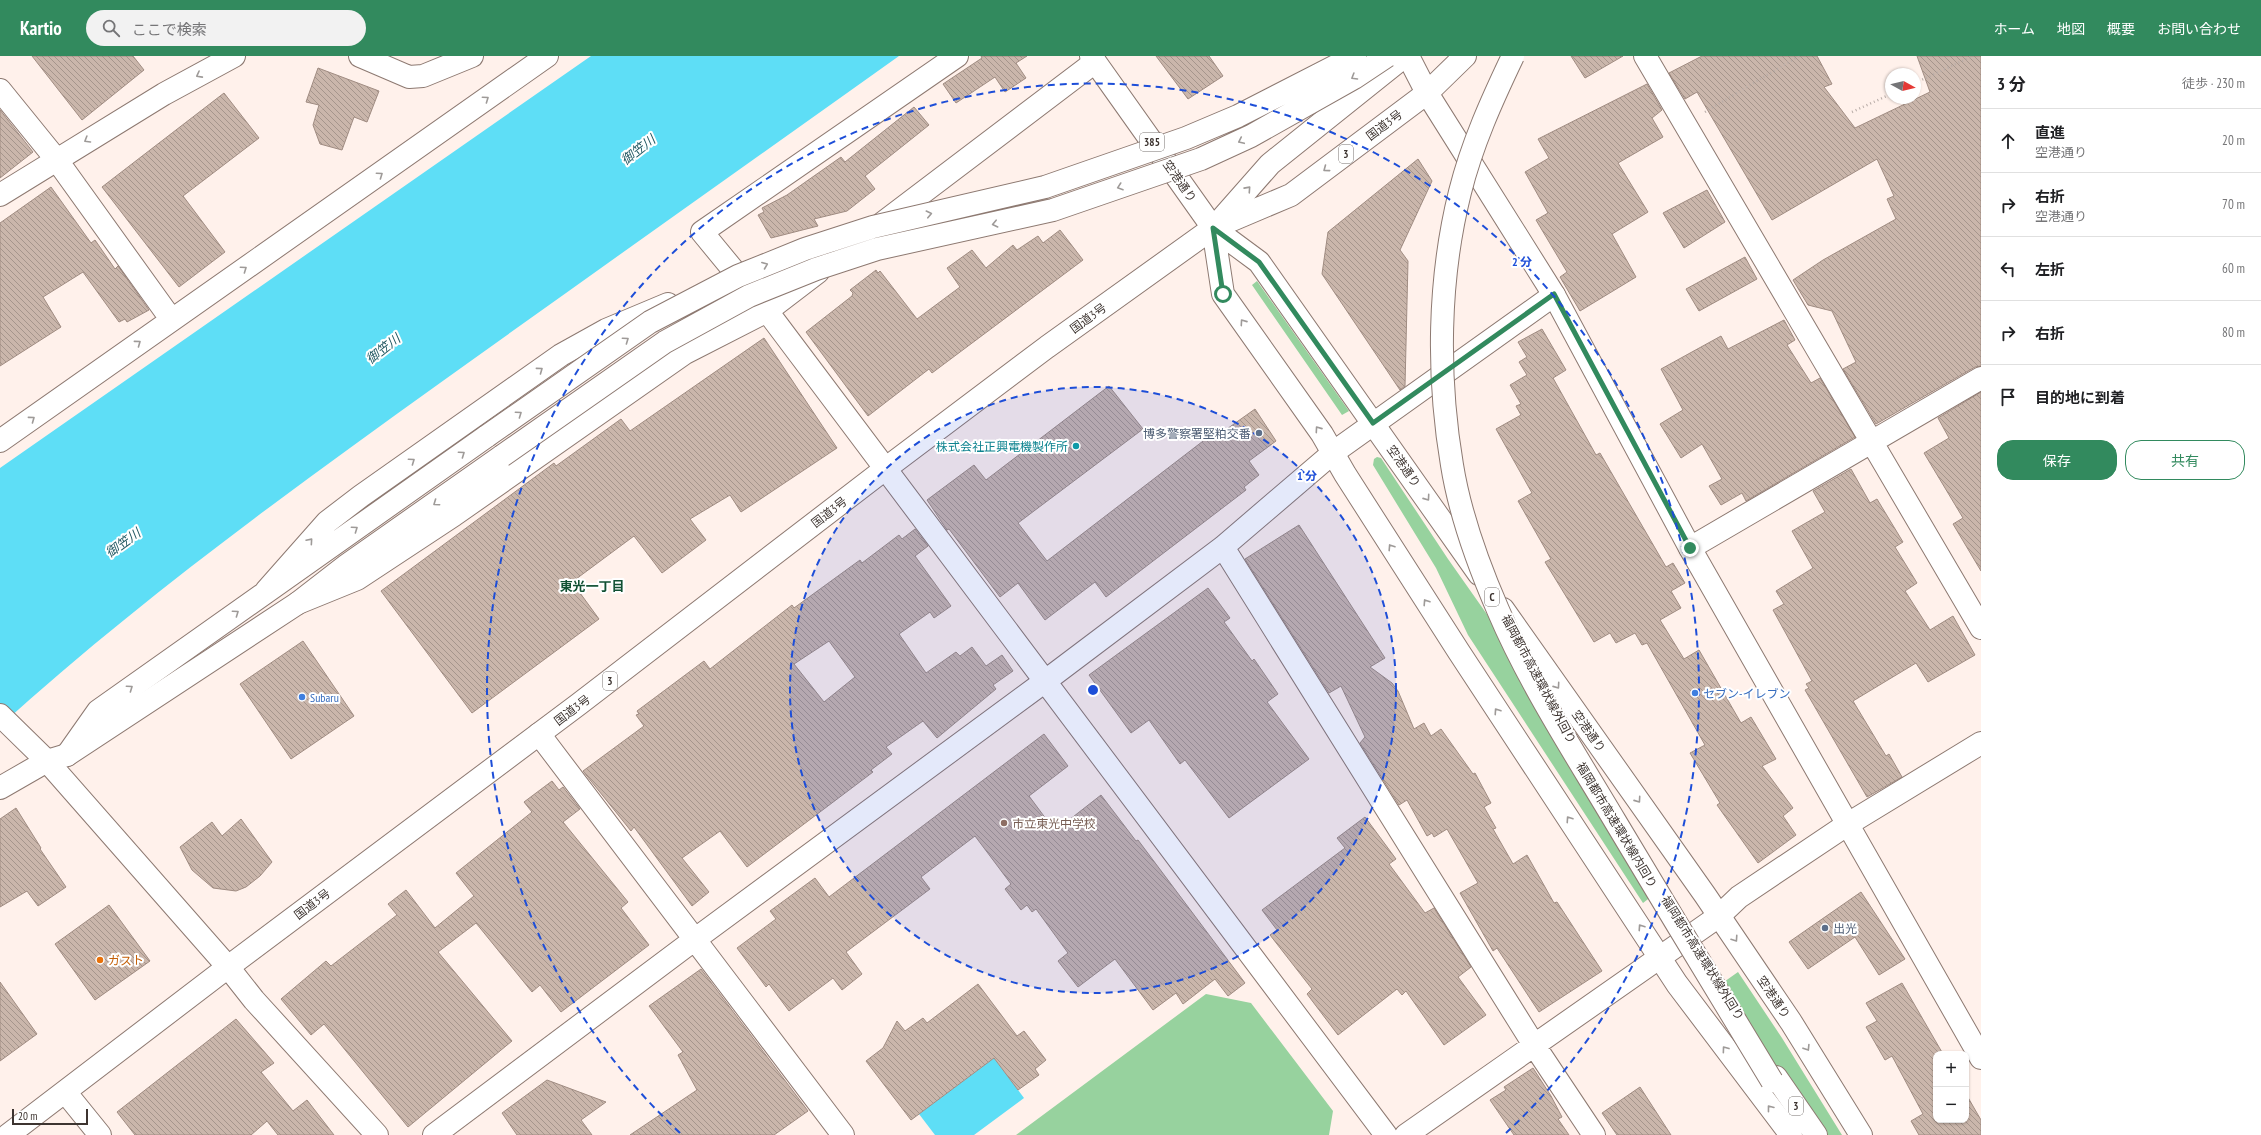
<!DOCTYPE html>
<html lang="ja">
<head>
<meta charset="utf-8">
<style>
  :root { --surface:#fff; --page:#f2f2f2; --text:#202124; --muted:#757577; --line:#e0e0e0; --accent:#328a5e }
  body { margin:0; font-family:"PT Sans Narrow","Noto Sans JP",sans-serif; background:var(--page); color:var(--text) }
  .controls { position:absolute; right:12px; bottom:12px; display:grid; overflow:hidden; border-radius:8px; box-shadow:0 1px 3px #0004 }
  .controls button { width:36px; height:36px; display:grid; place-items:center; padding:0; border:0; border-bottom:1px solid var(--line); background:var(--surface); color:var(--text); font:20px sans-serif }
  .compass { position:absolute; left:1885px; top:12px; width:36px; height:36px; border-radius:50%; background:var(--surface); box-shadow:0 1px 3px #0004; rotate:98deg }
  .scale { position:absolute; left:12px; bottom:10px; width:76px; box-sizing:border-box; padding-left:4px; border:2px solid #3d3430; border-top:0; font-size:11px; line-height:14px; white-space:nowrap; color:#3d3430; -webkit-text-stroke:3px #fff; paint-order:stroke }
  .stop { position:absolute; width:12px; height:12px; margin:-9px; border:3px solid #328a5e; border-radius:50%; background:#fff }
  .stop.end { background:#328a5e; border-color:#fff; box-shadow:0 1px 4px #0008 }
  .list { margin:0; padding:0; list-style:none }
  h2 { display:flex; justify-content:space-between; align-items:center; height:52px; margin:0; padding:0 16px; font-size:17px }
  h2 small { font-size:13px; font-weight:400; color:var(--muted) }
  .list li { display:grid; grid-template-columns:26px 1fr auto; gap:12px; align-items:center; box-sizing:border-box; height:64px; padding:0 16px; border-top:1px solid var(--line) }
  .list b { display:block; font-size:15px; white-space:nowrap }
  .list p { margin:0; font-size:13px; white-space:nowrap; color:var(--muted) }
  .list em { font-size:13px; font-style:normal; color:var(--muted) }
  .actions { display:flex; gap:8px; padding:12px 16px }
  .actions a { flex:1; padding:9px 0; border:1px solid var(--accent); border-radius:16px; text-align:center; font-size:14px; color:var(--accent) }
  .actions .main { background:var(--accent); color:#fff }
  .icon { flex:none; width:22px; height:22px; fill:none; stroke:currentColor; stroke-width:2; stroke-linecap:round; stroke-linejoin:round }
  .map { position:relative; flex:none; width:1981px; height:1079px; overflow:hidden }
  header { display:flex; align-items:center; gap:24px; box-sizing:border-box; height:56px; padding:0 20px; background:var(--accent); color:#fff }
  header strong { font-size:19px }
  nav { display:flex; gap:22px; margin-inline-start:auto; font-size:14px }
  .search { width:280px; height:36px; background:var(--page); display:flex; align-items:center; gap:10px; box-sizing:border-box; padding:0 14px; border-radius:22px; color:var(--muted); font-size:15px }
  main { display:flex }
  aside { flex:1; background:var(--surface) }
  .map>svg:first-child { display:block }
</style>
</head>
<body>
<header>
<strong>Kartio</strong>
<div class="search"><svg class="icon" aria-label="search" viewBox="0 0 24 24"><circle cx="10" cy="10" r="6"/><path d="M15 15l6 6"/></svg>ここで検索</div>
<nav><a>ホーム</a><a>地図</a><a>概要</a><a>お問い合わせ</a></nav>
</header>
<main>
<div class="map">
<svg width="1981" height="1079" viewBox="0 0 1981 1079">
  <defs>
    <pattern id="building-back-hatch" width="6" height="6" patternUnits="userSpaceOnUse"><rect width="6" height="6" fill="#cab6ab"/><path d="M-1 5l2 2M0 0l6 6M5-1l2 2" fill="none" stroke="#a5958c"/></pattern>
  </defs>
  <rect width="100%" height="100%" fill="#fff1eb"/>
  <path fill="#97d29e" d="M1257 225 1349 355 1342 359 1252 229Z
    M1377 401 1381 402 1448 503 1555 655 1665 830 1643 847 1468 579 1436 512 1373 409 1374 403Z
    M1738 916 1782 982 1842 1079H1814L1714 933Z
    M1206 938 1251 947 1333 1055 1329 1079H1016Z"/>
  <path fill="#5edef6" d="M591 0H899C746 109 592 218 440 327 288 436 138 545 0 670V412Z
    M994 1002 1024 1042 974 1079H935L919 1058Z"/>
  <path fill="url(#building-back-hatch)" stroke="#a08c82" fill-rule="evenodd" d="M32 0H133L144 14 82 64Z
    M981 0H1027L1016 7 1026 22 1005 36 995 21 956 47 943 28 982 2Z
    M1156 0H1209L1223 20 1188 43Z
    M1571 0H1623L1585 22Z
    M1702 0H1817L1832 28 1824 31 1855 72 1930 36 1917 0H1981V310L1975 311 1876 368 1843 313 1856 306 1832 255 1808 249 1793 224 1823 204 1896 163 1887 143 1894 140 1877 103 1772 164 1697 36 1685 43 1669 17Z
    M318 12 379 35 367 66 354 61 342 94 320 88 313 69 319 49 306 46Z
    M1647 28 1662 54 1652 62 1663 81 1618 107 1648 156 1612 178 1636 221 1580 255 1560 221 1567 216 1536 164 1548 157 1525 116 1549 102 1538 83Z
    M224 37 259 82 183 140 225 196 179 231 102 131Z
    M914 51 929 69 865 120 875 133 847 155 814 163 818 170 771 182 758 159 764 156 762 152 787 139 841 101 845 106Z
    M0 54 33 96 0 122Z
    M1418 103 1432 125 1400 194 1408 205 1405 330 1400 334 1322 218 1328 176Z
    M51 131 91 187 95 184 115 213 118 210 149 254 127 266 125 263 119 266 83 216 43 241 61 271 0 310V167Z
    M1707 134 1725 166 1684 192 1663 157Z
    M1060 174 1083 204 932 317 929 313 868 360 806 276 852 240 853 237 850 234 876 214 878 217 880 215 917 263 960 231 947 212 972 194 986 212 1013 189 1017 194 1038 180 1043 187Z
    M1745 201 1757 223 1699 255 1686 233Z
    M1784 264 1795 284 1787 289 1811 327 1820 322 1855 381 1746 445 1742 437 1721 449 1709 430 1722 423 1702 388 1681 402 1660 368 1683 354 1661 313 1721 280 1728 293Z
    M1542 273 1566 314 1553 322 1596 399 1600 397 1666 511 1673 507 1685 527 1671 535 1681 552 1660 564 1684 603 1699 594 1741 667 1751 661 1776 703 1762 710 1793 752 1783 760 1796 779 1758 807 1717 749 1720 747 1690 697 1705 689 1647 587 1642 589 1635 577 1616 587 1610 577 1594 586 1545 506 1551 503 1518 445 1532 437 1496 373 1521 359 1516 350 1521 348 1510 329 1527 319 1519 306 1527 301 1518 286Z
    M764 282 837 392 741 456 730 439 690 463 706 484 662 517 634 480 572 526 599 563 472 657 381 535 554 407 556 410 621 363 630 375Z
    M1109 330 1143 373 1018 467 1047 505 1207 382 1210 385 1255 353 1276 385 1249 405 1259 419 1244 431 1246 434 1106 541 1095 526 1045 564 1018 527 1000 541 949 473 947 474 927 444 974 409 986 424Z
    M1981 336V515L1953 468 1963 462 1924 397 1949 382 1938 362Z
    M1851 413 1870 447 1877 443 1903 486 1895 491 1917 527 1905 535 1930 574 1953 560 1975 599 1928 626 1916 607 1853 645 1886 700 1889 698 1902 721 1867 741 1805 634 1809 632 1806 628 1812 625 1773 554 1784 548 1776 535 1813 512 1792 475 1825 456 1813 435Z
    M1299 469 1385 602 1370 611 1392 627 1398 635 1414 673 1424 667 1431 680 1441 673 1473 718 1475 717 1491 747 1484 751 1496 772 1493 773 1513 808 1527 799 1554 847 1557 846 1602 915 1539 956 1497 892 1493 895 1460 837 1478 827 1447 773 1434 781 1432 777 1427 780 1407 744 1399 749 1360 687 1365 681 1341 630 1329 637 1245 503Z
    M915 473 928 490 915 500 951 550 934 562 930 556 899 578 926 617 956 596 960 600 972 591 986 610 1002 599 1013 615 993 629 996 633 937 682 923 665 886 691 892 698 871 714 873 716 747 811 720 775 682 802 709 836 692 850 634 771 631 775 583 715 644 670 636 659 639 658 637 655 704 605 710 613 792 549 794 552 860 504 862 507 899 479 902 483ZM829 585 855 621 824 646 794 608Z
    M1208 532 1230 562 1224 566 1252 605 1254 603 1278 638 1267 646 1309 703 1229 762 1185 704 1180 708 1149 664 1131 677 1089 619Z
    M303 585 354 660 291 703 240 628Z
    M1044 678 1068 710 1029 740 1055 775 1101 739 1136 785 1138 784 1245 927 1228 940 1215 923 1183 948 1176 937 1153 954 1115 903 1078 931 1058 905 1068 897 1036 853 1032 856 1027 849 1021 854 1005 833 1011 828 975 780 921 821 930 833 846 896 862 918 842 934 833 922 789 955 769 928 766 931 737 892 776 863 770 855 815 822 829 841Z
    M552 725 559 734 563 731 580 753 563 766 628 846 621 852 649 889 561 956 540 929 532 936 476 867 438 896 512 985 408 1071 324 968 311 979 281 943 326 905 331 910 397 859 388 848 406 834 435 872 474 840 456 817 532 756 524 746Z
    M16 752 41 792 40 793 66 831 38 850 27 835 0 851V763Z
    M1365 761 1396 803 1389 808 1425 857 1434 852 1471 911 1458 921 1486 959 1444 989 1406 935 1402 939 1397 933 1338 979 1307 938 1312 933 1270 879 1277 874 1262 854 1345 792 1337 782Z
    M241 763 272 806 260 820 246 831 236 835 213 832 192 814 180 791 212 766 222 780Z
    M1861 836 1905 903 1879 919 1855 881 1808 913 1789 886Z
    M109 849 150 905 95 944 55 888Z
    M701 913 808 1055 774 1079H630L697 1034 678 999 683 996 649 950Z
    M0 926 37 978 0 1005Z
    M1902 927 1943 998H1936V1064H1966V1038L1981 1064V1079H1919L1911 1065 1923 1058 1892 1000 1885 1004 1866 971 1877 965 1866 947Z
    M978 928 1017 980 1024 975 1046 1004 1035 1013 1039 1019 1018 1034 994 1002 911 1064 866 1005 883 992 897 965 905 975 923 962 927 967Z
    M236 963 274 1007 261 1016 293 1055 307 1044 334 1079H278L267 1065 251 1079H135L117 1056Z
    M1533 1012 1551 1040 1562 1061 1558 1063 1569 1079H1514L1490 1044 1506 1034 1504 1031Z
    M547 1024 606 1046 581 1064 592 1079H517L502 1057Z
    M1640 1031 1671 1079H1617L1602 1057Z"/>
  <g fill="none" stroke-linecap="round" stroke-linejoin="round">
    <defs>
      <path id="minor" d="M360 0 409 21 423 20 472 0
        M957 0 702 176 767 255 1386 1079
        M1645 0 1981 572
        M0 34 56 103 171 263
        M0 139 164 38 234 0
        M876 172 1095 6
        M0 385 547 0
        M1223 491 1534 989 1594 1079
        M1690 492 1981 322
        M539 678 843 1079
        M0 732 47 705 67 699 298 547 357 523 454 459 685 297 767 255 818 216
        M66 1037 100 1079
        M434 1079 694 884 1044 626 1223 491 1334 396 1554 239
        M1406 1079 1719 860 1739 841 1848 768 1981 687"/>
      <path id="tertiary" d="M1408 0 1427 37 1554 239 1690 492 1981 1002
        M1213 172 1259 206 1479 518
        M1213 172 1223 238 1322 378 1345 418 1459 596 1677 928 1791 1079
        M1503 553 1705 839 1791 966 1861 1079
        M0 659 47 705 228 911 254 944 377 1079"/>
      <path id="trunk" d="M1091 0 1213 172
        M1218 167 1270 108 1405 0
        M8 1079 228 911 579 648 885 413 1047 291 1213 172 1291 139 1427 37 1465 0"/>
      <path id="motorway" d="M266 535 327 466 361 440 561 299 606 274 668 248
        M298 547 347 509 502 400
        M67 699 98 655 487 380
        M1776 1021 1816 1079"/>
    </defs>
    <use href="#minor" stroke="#8d7971" stroke-width="24"/>
    <use href="#tertiary" stroke="#8d7971" stroke-width="24"/>
    <use href="#trunk" stroke="#8d7971" stroke-width="24"/>
    <use href="#motorway" stroke="#8d7971" stroke-width="24"/>
    <path stroke="#b8aca7" stroke-width="2.5" stroke-dasharray="1 3" stroke-linecap="butt" d="M1915 27 1973 0
      M1705 56 1799 0
      M1852 56 1891 38"/>
    <use href="#minor" stroke="#fff" stroke-width="22"/>
    <use href="#tertiary" stroke="#fff" stroke-width="22"/>
    <use href="#trunk" stroke="#fff" stroke-width="22"/>
    <use href="#motorway" stroke="#fff" stroke-width="22"/>
    <defs>
      <path id="motorway-bridge" d="M1513 0C1492 44 1472 88 1460 136 1438 224 1437 320 1452 409 1460 459 1478 508 1498 554 1529 627 1574 696 1615 765 1667 852 1719 938 1772 1025
        M487 380 650 266 738 220 805 193 873 171 1045 131 1186 82 1238 60 1355 0
        M502 400 665 286 749 240 816 213 877 193 1053 154 1201 103 1251 80 1354 22 1387 0"/>
    </defs>
    <use href="#motorway-bridge" stroke="#8d7971" stroke-width="24" stroke-linecap="butt"/>
    <use href="#motorway-bridge" stroke="#fff" stroke-width="22"/>
  </g>
  <defs><path id="oneway-chevron" d="M-2-3.5L2.5 0L-2 3.5" fill="none" stroke-width="1.6" stroke-linecap="round" stroke-linejoin="round"/></defs>
  <g stroke="#9e9a98">
    <use href="#oneway-chevron" transform="translate(199 19) rotate(152)"/>
    <use href="#oneway-chevron" transform="translate(1354 21) rotate(149)"/>
    <use href="#oneway-chevron" transform="translate(486 43) rotate(-35)"/>
    <use href="#oneway-chevron" transform="translate(87 84) rotate(149)"/>
    <use href="#oneway-chevron" transform="translate(1241 85) rotate(155)"/>
    <use href="#oneway-chevron" transform="translate(1326 113) rotate(143)"/>
    <use href="#oneway-chevron" transform="translate(380 119) rotate(-35)"/>
    <use href="#oneway-chevron" transform="translate(1120 131) rotate(161)"/>
    <use href="#oneway-chevron" transform="translate(1248 133) rotate(-48)"/>
    <use href="#oneway-chevron" transform="translate(929 158) rotate(-13)"/>
    <use href="#oneway-chevron" transform="translate(995 168) rotate(167)"/>
    <use href="#oneway-chevron" transform="translate(765 209) rotate(-22)"/>
    <use href="#oneway-chevron" transform="translate(244 213) rotate(-35)"/>
    <use href="#oneway-chevron" transform="translate(1243 266) rotate(-125)"/>
    <use href="#oneway-chevron" transform="translate(626 284) rotate(-35)"/>
    <use href="#oneway-chevron" transform="translate(138 287) rotate(-36)"/>
    <use href="#oneway-chevron" transform="translate(540 314) rotate(-36)"/>
    <use href="#oneway-chevron" transform="translate(519 358) rotate(-35)"/>
    <use href="#oneway-chevron" transform="translate(32 363) rotate(-36)"/>
    <use href="#oneway-chevron" transform="translate(1318 373) rotate(-125)"/>
    <use href="#oneway-chevron" transform="translate(462 398) rotate(-35)"/>
    <use href="#oneway-chevron" transform="translate(412 405) rotate(-35)"/>
    <use href="#oneway-chevron" transform="translate(1427 442) rotate(55)"/>
    <use href="#oneway-chevron" transform="translate(436 447) rotate(145)"/>
    <use href="#oneway-chevron" transform="translate(355 473) rotate(-35)"/>
    <use href="#oneway-chevron" transform="translate(310 485) rotate(-49)"/>
    <use href="#oneway-chevron" transform="translate(1391 491) rotate(-123)"/>
    <use href="#oneway-chevron" transform="translate(1426 546) rotate(-123)"/>
    <use href="#oneway-chevron" transform="translate(236 557) rotate(-35)"/>
    <use href="#oneway-chevron" transform="translate(1557 630) rotate(55)"/>
    <use href="#oneway-chevron" transform="translate(130 632) rotate(-35)"/>
    <use href="#oneway-chevron" transform="translate(1497 655) rotate(-124)"/>
    <use href="#oneway-chevron" transform="translate(1638 744) rotate(55)"/>
    <use href="#oneway-chevron" transform="translate(1569 763) rotate(-124)"/>
    <use href="#oneway-chevron" transform="translate(1641 871) rotate(-124)"/>
    <use href="#oneway-chevron" transform="translate(1735 883) rotate(56)"/>
    <use href="#oneway-chevron" transform="translate(1807 992) rotate(58)"/>
    <use href="#oneway-chevron" transform="translate(1725 993) rotate(-126)"/>
    <use href="#oneway-chevron" transform="translate(1770 1052) rotate(-128)"/>
  </g>
  <g fill="none" stroke-linecap="round" stroke-linejoin="round">
    <path stroke="#328a5e" stroke-width="5" d="M1223 238 1213 172 1259 206 1373 367 1554 238 1690 492"/>
  </g>
  <circle cx="1093" cy="634" r="303" fill="#1d4ed8" fill-opacity=".12"/>
  <g fill="none" stroke="#1d4ed8" stroke-width="2" stroke-dasharray="7 5">
    <circle cx="1093" cy="634" r="303"/>
    <path d="M680 1077A606 606 0 1 1 1506 1077"/>
  </g>
  <g fill="#5c6f8a" stroke="#fff" stroke-width="1.5">
    <circle cx="1259" cy="377" r="4"/>
    <circle cx="1825" cy="872" r="4"/>
  </g>
  <circle fill="#0f9aa8" stroke="#fff" stroke-width="1.5" cx="1076" cy="390" r="4"/>
  <g fill="#3f7fe0" stroke="#fff" stroke-width="1.5">
    <circle cx="1695" cy="637" r="4"/>
    <circle cx="302" cy="641" r="4"/>
  </g>
  <circle fill="#8d6e63" stroke="#fff" stroke-width="1.5" cx="1004" cy="767" r="4"/>
  <circle fill="#e8710a" stroke="#fff" stroke-width="1.5" cx="100" cy="904" r="4"/>
  <g text-anchor="middle" dominant-baseline="central" stroke-width="4" stroke-linejoin="round" paint-order="stroke">
    <g fill="#fff" stroke="#77716e" stroke-width="1">
      <rect x="1140" y="77" width="24" height="18" rx="3"/>
      <rect x="1339" y="89" width="14" height="18" rx="3"/>
      <rect x="1485" y="532" width="14" height="18" rx="3"/>
      <rect x="603" y="616" width="14" height="18" rx="3"/>
      <rect x="1789" y="1041" width="14" height="18" rx="3"/>
    </g>
    <g font-size="11" font-weight="bold" fill="#3d3430">
      <text x="1152" y="86">385</text>
      <text x="1346" y="98">3</text>
      <text x="1492" y="541">C</text>
      <text x="610" y="625">3</text>
      <text x="1796" y="1050">3</text>
    </g>
    <g font-size="12" fill="#3d3430" stroke="#fff">
      <text transform="translate(1384 69) rotate(-37)">国道3号</text>
      <text transform="translate(1180 125) rotate(55)">空港通り</text>
      <text transform="translate(1088 262) rotate(-36)">国道3号</text>
      <text transform="translate(1404 410) rotate(55)">空港通り</text>
      <text transform="translate(829 456) rotate(-38)">国道3号</text>
      <text transform="translate(1539 623) rotate(62)">福岡都市高速環状線外回り</text>
      <text transform="translate(572 654) rotate(-37)">国道3号</text>
      <text transform="translate(1589 675) rotate(55)">空港通り</text>
      <text transform="translate(1617 769) rotate(59)">福岡都市高速環状線内回り</text>
      <text transform="translate(312 848) rotate(-37)">国道3号</text>
      <text transform="translate(1703 902) rotate(58)">福岡都市高速環状線外回り</text>
      <text transform="translate(1774 941) rotate(56)">空港通り</text>
    </g>
    <g font-size="12" fill="#4e5e75" stroke="#fff" text-anchor="end">
      <text x="1251" y="377">博多警察署堅粕交番</text>
      <text x="1833" y="872" text-anchor="start">出光</text>
    </g>
    <g font-size="12" fill="#0d838f" stroke="#fff" text-anchor="end">
      <text x="1068" y="390">株式会社正興電機製作所</text>
    </g>
    <g font-size="12" fill="#366cbe" stroke="#fff" text-anchor="start">
      <text x="1703" y="637">セブン-イレブン</text>
      <text x="310" y="641">Subaru</text>
    </g>
    <g font-size="12" fill="#785e54" stroke="#fff" text-anchor="start">
      <text x="1012" y="767">市立東光中学校</text>
    </g>
    <g font-size="12" fill="#c56008" stroke="#fff" text-anchor="start">
      <text x="108" y="904">ガスト</text>
    </g>
    <g font-size="13" font-style="italic" fill="#235963" stroke="#fff">
      <text transform="translate(638 94) rotate(-38)">御笠川</text>
      <text transform="translate(383 293) rotate(-38)">御笠川</text>
      <text transform="translate(123 487) rotate(-36)">御笠川</text>
    </g>
    <g font-size="13" font-weight="bold" fill="#115033" stroke="#fff">
      <text x="592" y="530">東光一丁目</text>
    </g>
  </g>
  <circle cx="1093" cy="634" r="6" fill="#1d4ed8" stroke="#fff" stroke-width="2"/>
  <g font-size="12" text-anchor="middle" font-weight="bold" fill="#1d4ed8" stroke="#fff" stroke-width="4" stroke-linejoin="round" paint-order="stroke">
    <text x="1522" y="210">2 分</text>
    <text x="1307" y="424">1 分</text>
  </g>
</svg>
<div class="controls">
<button>+</button>
<button>−</button>
</div>
<svg class="compass" viewBox="-18 -18 36 36"><path d="M0-13l5 13h-10z" fill="#e53935"/><path d="M0 13l5-13h-10z" fill="#757577"/></svg>
<div class="scale">20 m</div>
<div class="stop" style="left:1223px;top:238px"></div>
<div class="stop end" style="left:1690px;top:492px"></div>
</div>
<aside>
<h2>3 分<small>徒歩 · 230 m</small></h2>
<ul class="list">
<li><svg class="icon" aria-label="ahead" viewBox="0 0 24 24"><path d="M12 20V5M6 11l6-6 6 6"/></svg><div><b>直進</b><p>空港通り</p></div><em>20 m</em></li>
<li><svg class="icon" aria-label="right" viewBox="0 0 24 24"><path d="M7 20v-9h11M14 6l5 5-5 5"/></svg><div><b>右折</b><p>空港通り</p></div><em>70 m</em></li>
<li><svg class="icon" aria-label="left" viewBox="0 0 24 24"><path d="M17 20v-9H6M10 6l-5 5 5 5"/></svg><div><b>左折</b></div><em>60 m</em></li>
<li><svg class="icon" aria-label="right" viewBox="0 0 24 24"><path d="M7 20v-9h11M14 6l5 5-5 5"/></svg><div><b>右折</b></div><em>80 m</em></li>
<li><svg class="icon" aria-label="arrive" viewBox="0 0 24 24"><path d="M6 21V4h12l-3 4 3 4H6"/></svg><div><b>目的地に到着</b></div></li>
</ul>
<div class="actions"><a class="main">保存</a><a>共有</a></div>
</aside>
</main>
</body>
</html>
